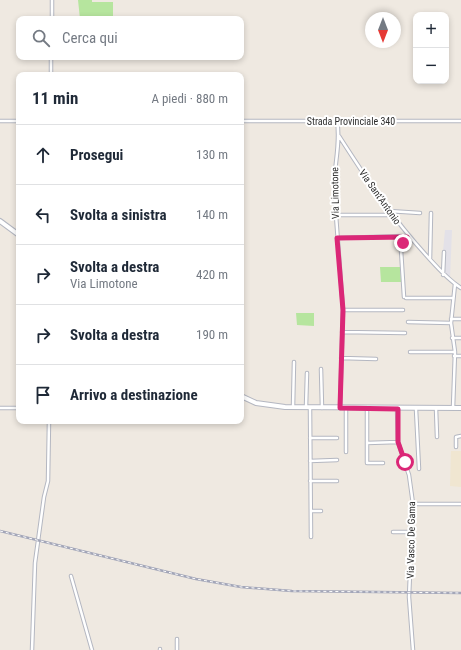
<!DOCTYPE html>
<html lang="it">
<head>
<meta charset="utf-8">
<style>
  :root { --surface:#fff; --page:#f2f2f3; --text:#1f2937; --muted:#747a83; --line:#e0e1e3 }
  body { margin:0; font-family:"Roboto Condensed",sans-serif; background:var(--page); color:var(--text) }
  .controls { position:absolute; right:12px; top:12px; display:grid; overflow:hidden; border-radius:8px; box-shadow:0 2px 6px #0003 }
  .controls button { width:36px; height:36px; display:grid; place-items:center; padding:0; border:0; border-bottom:1px solid var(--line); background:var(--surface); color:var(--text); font:20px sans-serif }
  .compass { position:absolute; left:365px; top:12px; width:36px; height:36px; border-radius:50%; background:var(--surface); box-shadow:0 2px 6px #0003; rotate:180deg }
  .stop { position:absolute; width:12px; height:12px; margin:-9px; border:3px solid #db2777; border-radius:50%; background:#fff }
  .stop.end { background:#db2777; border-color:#fff; box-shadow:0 1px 4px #0008 }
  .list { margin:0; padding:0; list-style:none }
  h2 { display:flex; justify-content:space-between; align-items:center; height:52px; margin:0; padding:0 16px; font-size:17px }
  h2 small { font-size:13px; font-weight:400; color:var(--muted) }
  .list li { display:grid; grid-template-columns:26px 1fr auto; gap:12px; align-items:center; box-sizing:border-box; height:60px; padding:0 16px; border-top:1px solid var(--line) }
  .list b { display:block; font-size:15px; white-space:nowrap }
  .list p { margin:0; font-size:13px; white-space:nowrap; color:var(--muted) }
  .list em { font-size:13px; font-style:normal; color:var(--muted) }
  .icon { flex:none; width:22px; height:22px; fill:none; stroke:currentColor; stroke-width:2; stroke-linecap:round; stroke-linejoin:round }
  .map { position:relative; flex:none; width:461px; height:650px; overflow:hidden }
  .search { position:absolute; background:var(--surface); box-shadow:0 2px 6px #0003; left:16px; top:16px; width:228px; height:44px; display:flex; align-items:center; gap:10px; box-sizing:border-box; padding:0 14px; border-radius:8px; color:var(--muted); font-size:15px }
  .panel { position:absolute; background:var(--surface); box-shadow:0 2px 6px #0003; left:16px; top:72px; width:228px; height:352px; border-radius:8px }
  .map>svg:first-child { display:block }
</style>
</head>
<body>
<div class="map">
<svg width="461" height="650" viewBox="0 0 461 650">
  <rect width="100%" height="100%" fill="#efe9e1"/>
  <path fill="#e3e1e8" d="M445 230H452L450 279 445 274V251H443Z"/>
  <path fill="#f0e6d1" d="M451 451H461V487L450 486Z"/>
  <path fill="#b6e59e" d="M78 0H92V2H113V19H80Z
    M380 267H400L401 282H381Z
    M296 313H314V326L297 325Z"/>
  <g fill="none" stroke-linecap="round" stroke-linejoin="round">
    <defs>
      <path id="street" d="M52 19V0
        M51 75V57
        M0 121H19
        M241 121H461
        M337 121C341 143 334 165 334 188L343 310 340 408
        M339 136C366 178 392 218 426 255 437 267 447 279 461 288
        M389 211 420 213
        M335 215H391
        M337 238 409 236
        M430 259 431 213
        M443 275 444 252
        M404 297 401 250 407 237
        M406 298H453
        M343 310H403
        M451 319H461
        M408 322 451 323
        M342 332 405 333
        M452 338H461
        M410 352H455
        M454 356H461
        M341 358 376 359
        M321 369 322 408
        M293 407 294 362
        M306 407 307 373
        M0 408H19
        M310 408 311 537
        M436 408 437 437
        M453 408 455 352 451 323 455 284
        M367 409V463H383
        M397 409 398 442 409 475 413 504 409 597 413 650
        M416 409 419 469
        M310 438H337
        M367 443 398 442
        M456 447V437L461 436
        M346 452V408
        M310 461 337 460
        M310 481H337
        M413 504H461
        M311 511H321
        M393 532H413
        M71 576 92 650
        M177 639V650
        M160 649V650
        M32 650 35 563 44 497 48 481 49 421"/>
      <path id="secondary" d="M0 221 19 235
        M241 396 256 403 285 407 461 408"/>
    </defs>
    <use href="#street" stroke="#b4b7c1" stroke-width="4.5"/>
    <use href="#secondary" stroke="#b4b7c1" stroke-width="6"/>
    <use href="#street" stroke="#fff" stroke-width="2.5"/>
    <use href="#secondary" stroke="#fff" stroke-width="4"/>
    <defs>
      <path id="rail" d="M0 531 196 579 241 587 292 591 461 593"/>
    </defs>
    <use href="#rail" stroke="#a3a6b8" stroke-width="2.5"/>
    <use href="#rail" stroke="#fff" stroke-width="1" stroke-dasharray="3" stroke-linecap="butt"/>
  </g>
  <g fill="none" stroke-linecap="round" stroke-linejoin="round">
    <path stroke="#db2777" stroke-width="5" d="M403 243 407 237 337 238 343 310 340 408 398 409V442L405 462"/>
  </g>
  <g text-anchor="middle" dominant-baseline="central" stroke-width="4" stroke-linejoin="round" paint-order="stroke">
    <g font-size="10" fill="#2e2e2e" stroke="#fff">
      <text x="351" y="121">Strada Provinciale 340</text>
      <text transform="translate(335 193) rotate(-91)">Via Limotone</text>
      <text transform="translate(380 197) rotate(55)">Via Sant'Antonio</text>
      <text transform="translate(411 540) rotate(-89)">Via Vasco De Gama</text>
    </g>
  </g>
</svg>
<div class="controls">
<button>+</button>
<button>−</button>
</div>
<svg class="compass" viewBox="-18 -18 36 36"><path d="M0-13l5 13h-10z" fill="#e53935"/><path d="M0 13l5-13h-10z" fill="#747a83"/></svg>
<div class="stop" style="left:405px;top:462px"></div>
<div class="stop end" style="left:403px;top:243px"></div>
<div class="search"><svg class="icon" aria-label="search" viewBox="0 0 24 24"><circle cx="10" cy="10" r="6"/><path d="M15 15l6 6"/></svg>Cerca qui</div>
<section class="panel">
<h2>11 min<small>A piedi · 880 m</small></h2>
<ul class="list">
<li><svg class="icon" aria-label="ahead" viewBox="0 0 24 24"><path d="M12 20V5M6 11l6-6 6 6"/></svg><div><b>Prosegui</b></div><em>130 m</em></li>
<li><svg class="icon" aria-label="left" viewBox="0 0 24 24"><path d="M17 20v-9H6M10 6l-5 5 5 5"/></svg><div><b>Svolta a sinistra</b></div><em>140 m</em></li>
<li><svg class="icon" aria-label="right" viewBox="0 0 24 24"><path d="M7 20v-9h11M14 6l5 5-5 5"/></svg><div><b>Svolta a destra</b><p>Via Limotone</p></div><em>420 m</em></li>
<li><svg class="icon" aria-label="right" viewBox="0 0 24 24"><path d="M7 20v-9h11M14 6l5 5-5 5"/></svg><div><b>Svolta a destra</b></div><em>190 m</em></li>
<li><svg class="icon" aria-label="arrive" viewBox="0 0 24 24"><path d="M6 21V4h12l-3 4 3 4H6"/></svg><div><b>Arrivo a destinazione</b></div></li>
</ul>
</section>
</div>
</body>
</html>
